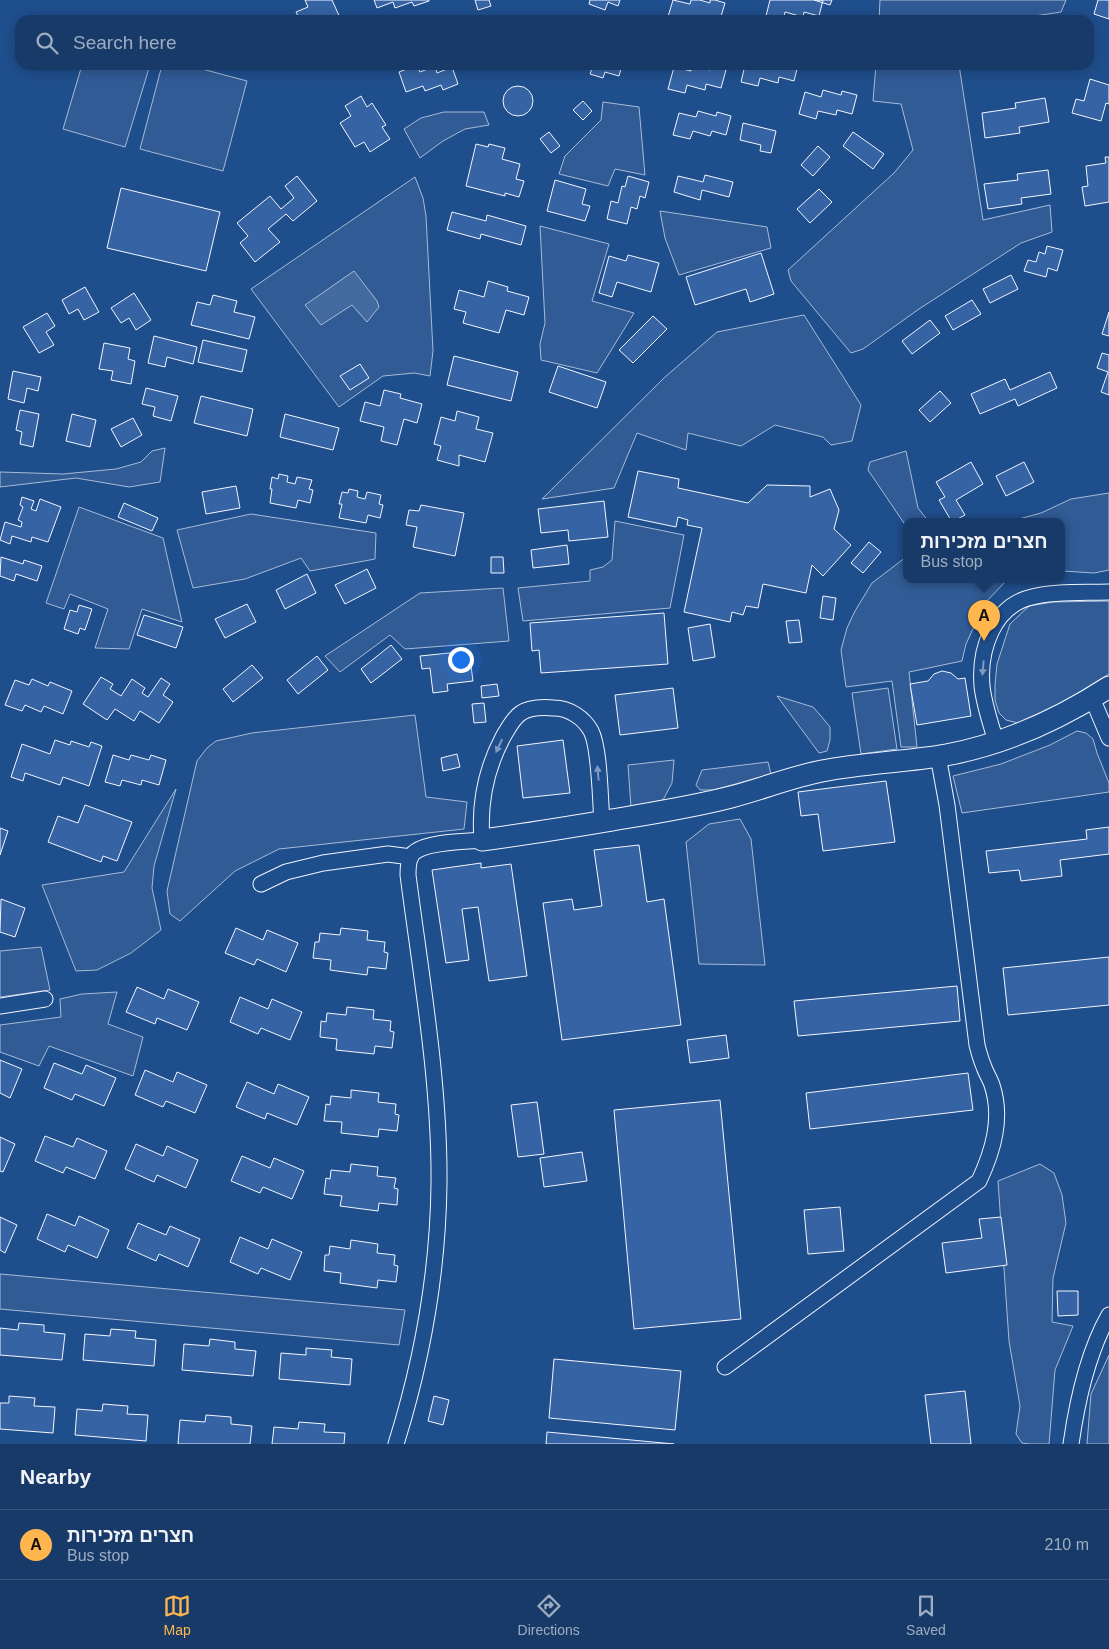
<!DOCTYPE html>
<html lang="en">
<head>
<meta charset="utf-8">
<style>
  :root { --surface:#173a69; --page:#20416f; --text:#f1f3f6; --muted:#9eadc0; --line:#36547d; --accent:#ffb74d }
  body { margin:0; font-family:Arial,Heebo,sans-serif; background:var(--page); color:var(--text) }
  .you { position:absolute; left:460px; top:659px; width:18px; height:18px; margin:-12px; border:4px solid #fff; border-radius:50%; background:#1a73e8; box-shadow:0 0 0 8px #1a73e833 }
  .badge { display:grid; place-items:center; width:32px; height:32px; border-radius:50%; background:var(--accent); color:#111; font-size:16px; font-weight:700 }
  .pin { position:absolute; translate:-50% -41px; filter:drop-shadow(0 1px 2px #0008) }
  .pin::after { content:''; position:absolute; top:26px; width:18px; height:15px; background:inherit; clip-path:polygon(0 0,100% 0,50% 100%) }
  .popup { position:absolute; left:903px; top:518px; width:162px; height:65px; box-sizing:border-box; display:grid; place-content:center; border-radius:10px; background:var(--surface); filter:drop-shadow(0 1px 4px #0005); font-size:16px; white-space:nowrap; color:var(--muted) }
  .popup b { font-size:19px; color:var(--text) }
  .popup::after { content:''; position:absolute; left:50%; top:100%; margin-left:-10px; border:10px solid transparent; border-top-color:var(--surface) }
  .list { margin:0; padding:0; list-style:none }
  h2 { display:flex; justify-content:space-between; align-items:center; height:65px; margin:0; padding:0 20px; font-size:21px }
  h2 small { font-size:16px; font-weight:400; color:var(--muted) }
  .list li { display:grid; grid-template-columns:32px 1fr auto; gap:15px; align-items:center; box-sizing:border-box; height:70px; padding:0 20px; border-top:1px solid var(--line) }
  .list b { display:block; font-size:19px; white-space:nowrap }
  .list p { margin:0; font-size:16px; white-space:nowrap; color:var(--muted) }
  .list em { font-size:16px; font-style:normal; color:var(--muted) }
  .icon { flex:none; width:28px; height:28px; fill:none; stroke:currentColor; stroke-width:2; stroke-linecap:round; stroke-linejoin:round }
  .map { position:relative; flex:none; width:1109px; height:1444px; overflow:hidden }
  .search { position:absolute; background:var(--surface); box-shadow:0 2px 12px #0003; left:15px; right:15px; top:15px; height:55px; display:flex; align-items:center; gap:12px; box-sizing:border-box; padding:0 18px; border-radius:15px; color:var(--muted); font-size:19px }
  .sheet { height:135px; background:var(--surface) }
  nav { display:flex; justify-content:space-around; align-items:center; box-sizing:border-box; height:70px; border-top:1px solid var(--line); background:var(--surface); font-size:14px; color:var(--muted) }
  nav a { display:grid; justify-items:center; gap:2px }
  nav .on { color:var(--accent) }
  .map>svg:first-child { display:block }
</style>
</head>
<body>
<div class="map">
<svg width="1109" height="1444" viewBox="0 0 1109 1444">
  <rect width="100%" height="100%" fill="#1f4e8c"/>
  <path fill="#305b95" stroke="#a8bbd7" d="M880 0H1066L1061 12 1008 20H879Z
    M82 65H150L125 147 63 129Z
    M162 65H187L247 81 223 171 140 149Z
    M876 65H959L983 220 1050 205 1052 232 1021 243 919 309 863 349 851 353 791 281 788 270 894 173 913 150 901 104 873 101Z
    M603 102 639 107 645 175 615 169 608 186 559 174 565 156 601 120Z
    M444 112H484L489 125 465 129 443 141 420 158 404 129 421 118Z
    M415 177 423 198 426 216 433 351 430 376 414 373 383 376 339 407 251 289Z
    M660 211 767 227 771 248 679 275 665 238Z
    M540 226 609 244 592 301 634 313 597 373 541 360 540 344 545 323Z
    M804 315 861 405 852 441 831 445 823 437 775 425 741 446 688 433 686 450 637 433 614 488 542 499 665 377 717 332Z
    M165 448 160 482 129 487 76 478 0 487V472L63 474 116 469 141 462 152 451Z
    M906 451 918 508 929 522H906V526L868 470 870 462Z
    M1109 493V570L1094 573 1062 571V522H1008L1041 513 1071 499Z
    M79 507 163 538 182 622 142 609 129 649 95 648 108 609 70 594 64 609 46 603Z
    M251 514 376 533 375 559 310 571 301 558 245 579 193 588 177 530Z
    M615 521 684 535 670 608 523 621 518 588 590 581V570L603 567 612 560Z
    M906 557V580H1007L985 603 966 644 962 661 909 672 917 747H901L892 681 846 687 841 650 847 628 855 611 872 583Z
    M503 588 509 641 405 649 390 635 340 672 325 656 420 593Z
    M1109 601V674L1060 704 1022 724 1006 720 999 713 995 700V685L997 664 1010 624 1029 606 1053 602Z
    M888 688 897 749 861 754 852 693Z
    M777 696 813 707 821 716 830 727V740L827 751 819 753Z
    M415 715 426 797 467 802 464 829 279 849 235 871 180 921 170 914 167 891 197 761 207 748 216 741 252 733Z
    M1077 731 1086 733 1093 739 1097 753 1109 783V792L962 813 953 776 1001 764 1050 745Z
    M674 760 672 783 663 800 631 807 628 765Z
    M768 762 771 774 714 790H700L696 785 702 770Z
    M176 789 154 866 152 888 161 930 131 953 97 970 76 971 42 885 124 872Z
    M740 819 751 839 765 965 699 964 686 842 709 824Z
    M41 947 50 990 0 997V951Z
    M117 992 108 1024 143 1037 133 1076 49 1046 39 1066 0 1052V1025L61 1017 60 999 82 994Z
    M1040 1164 1054 1173 1062 1195 1066 1223 1053 1278 1052 1322 1073 1326 1055 1370 1049 1444H1030L1022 1443 1016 1434 1020 1406 1009 1341 998 1181Z
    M0 1274 405 1310 399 1345 0 1309Z
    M1109 1355V1444H1087L1091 1394Z"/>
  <path fill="#446ba0" stroke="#a8bbd7" d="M354 271 377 301 379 307 367 322 352 305 321 325 305 305Z"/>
  <path fill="#3563a3" stroke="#f2f6ff" d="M305 0H332L341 20H300L296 12 308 7Z
    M374 0H429V1L414 6 412 2 395 8 393 2 377 8Z
    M475 0H489L491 6 478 10Z
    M590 0H620L618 6 608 2 605 10 589 4Z
    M673 0 690 4 691 0H700L710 3V0H715L725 3 720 20 705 17V20L686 18V20H667Z
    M770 0H823L819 16 804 12 803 17 785 12 783 20 766 16Z
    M814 0H832L830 5Z
    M1098 0H1109V19L1094 14Z
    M417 65 420 72 435 66 437 73 452 67 458 84 443 90 441 85 425 91 423 86 406 92 399 72Z
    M593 65H622L619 76 605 72 603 78 590 74Z
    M692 65 710 70 712 66 726 70 721 88 706 84 705 90 687 85 685 93 668 89 674 67 691 71Z
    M745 65H798L794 81 779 77 778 83 760 78 758 86 741 82Z
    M1090 79 1109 85V104L1106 103 1101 121 1072 113 1076 99 1084 101Z
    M503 101a15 15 0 1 1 30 0a15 15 0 1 1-30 0Z
    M823 90 841 95 842 91 857 95 852 114 837 110 836 115 818 111 816 119 799 114 805 92 821 97Z
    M361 96 367 107 372 103 386 125 382 127 390 139 370 152 364 142 355 147 340 123 351 116 345 106Z
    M1045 98 1049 122 1019 127 1020 133 985 138 982 113 1016 108 1015 103Z
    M583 101 592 111 583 120 573 110Z
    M698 111 716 116 717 112 731 116 726 135 712 131 710 136 693 131 690 139 673 135 679 113 696 117Z
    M743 123 776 131 771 153 760 151 761 145 740 140Z
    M549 132 560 146 551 153 540 139Z
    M853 132 884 154 873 169 843 146Z
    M476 144 488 147 489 144 505 148 502 159 520 164 516 179 524 181 519 197 505 193V196L466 186Z
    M818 146 830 157 813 176 801 165Z
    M1105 157H1109V202L1085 206 1082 187 1088 186 1086 166 1106 163Z
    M1048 170 1051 194 1021 198 1022 204 988 209 984 184 1018 180 1017 174Z
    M705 175 733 182 729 197 702 190 700 200 674 192 678 176 703 182Z
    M297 176 317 201 293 221 286 214 268 229 280 242 255 262 240 243 248 236 237 223 270 196 281 209 294 198 285 186Z
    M628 176 649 182 645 198 640 196 637 209 631 207 627 224 607 219 611 201 618 203 622 186 625 187Z
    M555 180 586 189 582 204 590 206 585 221 547 211Z
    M121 188 220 212 206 271 107 248Z
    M819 189 832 202 810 223 797 209Z
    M452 212 486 221 487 215 526 226 521 245 481 234 480 239 447 230Z
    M1047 246 1063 250 1057 271 1048 268 1046 277 1024 271 1028 260 1036 262 1039 252 1045 254Z
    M761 253 774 294 750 302 746 289 695 305 686 277Z
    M628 255 659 263 651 292 617 282 612 297 599 293 609 256 626 261Z
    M1011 275 1018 289 990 303 983 289Z
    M488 281 508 287 507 291 529 297 524 315 506 310 499 333 463 323 466 312 454 309 459 290 484 297Z
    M85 287 99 312 84 320 78 309 69 314 62 300Z
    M134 293 151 320 136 330 129 318 121 323 111 308Z
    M213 295 237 301 234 312 255 317 249 339 191 325 197 302 210 305Z
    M972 300 981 314 953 330 945 316Z
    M1109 312V336L1102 334Z
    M47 313 55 326 46 332 54 345 39 353 23 327Z
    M653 316 667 329 633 363 619 350Z
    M930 320 940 333 912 354 902 341Z
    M154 336 197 347 193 364 167 357 165 367 148 363Z
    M203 340 247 350 242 372 198 362Z
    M104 343 130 348 128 359 135 361 131 384 111 380 113 371 99 369Z
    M1102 353 1109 355V395L1101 392 1108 372 1097 368Z
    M454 356 518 372 511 401 447 385Z
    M360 364 369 378 350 390 340 376Z
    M558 366 606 382 597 408 549 392Z
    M13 371 41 377 38 391 27 388 24 403 8 399Z
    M1050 372 1057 388 1018 406 1015 399 980 414 971 394 1005 379 1010 390Z
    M146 388 178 396 171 421 153 416 155 407 142 404Z
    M384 390 401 394 400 398 422 404 417 423 404 419 397 445 381 441 384 427 360 421 365 402 380 406Z
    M940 391 951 403 930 422 919 410Z
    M201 396 253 409 247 436 194 423Z
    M20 410 39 414 33 447 20 444 22 432 16 430Z
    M457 411 479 417 476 429 493 433 485 462 459 455V466L437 460 441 446 434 444 441 417 455 421Z
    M72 414 96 420 90 447 66 441Z
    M285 414 339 428 333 450 280 437Z
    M133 418 142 435 121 447 111 429Z
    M971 462 983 484 956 500 965 515 952 522 939 500 945 497 936 482Z
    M1024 462 1034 482 1006 496 996 476Z
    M638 471 679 479 678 488 748 503 767 485 810 486V497L830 489 839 510 834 529 851 545 823 576 812 565 806 593 763 584 758 608 746 606 743 615 732 612 730 622 684 612 702 528 687 525 688 520 678 517 676 527 628 517Z
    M279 474 288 476 287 482 295 484 297 477 312 480 309 489 313 490 310 503 298 500 296 508 270 503 272 489H270L272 477 278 479Z
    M236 486 240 508 206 514 202 492Z
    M349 489 358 491 357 497 365 499 367 492 381 495 379 504 383 505 380 518 368 515 366 523 339 518 342 504H339L342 492 348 493Z
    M22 497 34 501 31 509 36 511 40 499 61 507 48 542 32 537 31 542 12 536 10 544 0 540 5 522 21 527 22 522 18 520 23 507 20 505Z
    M604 501 608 537 569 541 568 530 541 533 538 509Z
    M124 503 158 518 152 531 118 517Z
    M421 505 464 513 455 556 413 547 417 527 406 525 409 510 419 511Z
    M869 542 881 552 863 573 851 563Z
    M567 545 569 564 533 568 531 550Z
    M1 557 23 564 24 560 42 566 37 581 16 574 14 581 0 576Z
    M491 557H503L504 573H491Z
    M367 569 376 588 345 604 335 585Z
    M307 574 316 593 285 609 276 590Z
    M823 596 836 598 833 620 820 618Z
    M247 604 256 622 225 638 215 619Z
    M79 605 92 609 85 630 80 628 78 634 64 629 70 610 77 612Z
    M664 613 668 664 541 673 539 650 532 651 530 623Z
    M144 615 183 627 176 648 137 635Z
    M799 620 802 642 789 643 786 621Z
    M710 624 715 657 693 661 688 628Z
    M391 645 402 659 371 683 361 669Z
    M469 651 473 681 447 684 448 691 433 693 430 668 422 669 420 656Z
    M317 656 328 670 298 694 287 680Z
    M252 665 263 678 233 702 223 689Z
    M942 671 951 673 958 679 965 678 971 716 917 725 910 684 928 681 934 674Z
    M101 677 113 684 110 689 121 696 132 679 145 688 142 693 148 697 161 678 170 684 163 695 173 702 159 723 140 711 134 721 115 709 107 720 83 704Z
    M32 679 48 686 50 682 72 691 63 714 44 706 41 712 25 705 22 711 5 705 15 680 29 685Z
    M497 684 499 696 482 698 481 686Z
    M673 688 678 728 620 735 615 695Z
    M484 703 486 722 474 723 472 704Z
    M55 740 70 745 71 741 89 747 91 742 102 746 89 786 63 777 60 785 25 773 23 781 11 777 22 744 50 754Z
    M563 740 570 793 523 798 517 746Z
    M457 754 460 767 443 771 441 758Z
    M113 755 129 760 131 755 149 760 151 755 166 760 159 785 142 780 141 785 122 780 120 786 105 782Z
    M886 781 895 842 823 851 818 814 801 816 798 792Z
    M85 805 132 822 117 861 103 856 101 862 48 842 58 816 78 823Z
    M1109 827V854L1060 860 1062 876 1021 881 1019 870 989 873 986 851 1087 839 1086 830Z
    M0 828 8 831 0 855Z
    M639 845 647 902 664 899 681 1025 562 1040 543 903 572 899 574 910 602 906 594 850Z
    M481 863V868L511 864 527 976 489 981 478 907 462 909 469 960 446 963 432 870Z
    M1 899 25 908 15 937 0 932Z
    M236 928 263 940 267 930 298 943 286 972 257 959 254 965 225 953Z
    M341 928 368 931 367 940 385 942 384 952 388 953 386 969 368 967 367 975 330 970 331 960 313 958 315 942H319L320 933 340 935Z
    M1109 957V1005L1008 1015 1003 968Z
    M957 986 960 1021 798 1036 794 1001Z
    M137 987 164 999 168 989 199 1002 187 1030 157 1018 155 1024 126 1012Z
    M240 997 268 1009 272 999 302 1012 290 1040 261 1028 258 1034 230 1022Z
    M347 1007 374 1010 373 1019 391 1021 390 1031 394 1032 392 1048 375 1046 374 1054 336 1050 337 1039 320 1037 321 1021 326 1022 327 1013 346 1015Z
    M726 1035 729 1058 690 1063 687 1040Z
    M0 1060 22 1069 10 1098 0 1093Z
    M54 1063 82 1074 86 1065 116 1078 104 1106 75 1094 72 1100 44 1088Z
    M145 1070 173 1082 177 1072 207 1085 195 1113 166 1101 163 1107 135 1095Z
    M968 1073 973 1110 810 1129 806 1093Z
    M247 1082 274 1094 278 1084 309 1097 297 1125 267 1113 265 1119 236 1107Z
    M351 1090 379 1093 378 1102 396 1104 395 1114 399 1115 397 1131 379 1129 378 1137 341 1133 342 1122 324 1121 326 1104 330 1105 331 1096 351 1098Z
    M720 1100 741 1319 634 1329 614 1110Z
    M537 1102 544 1154 518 1157 511 1105Z
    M45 1136 73 1147 77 1138 107 1151 95 1179 66 1167 63 1173 35 1161Z
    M0 1137 15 1144 3 1172 0 1171Z
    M136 1144 163 1156 167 1146 198 1160 186 1188 157 1175 154 1182 125 1169Z
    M582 1152 587 1181 544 1187 540 1158Z
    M242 1156 270 1168 274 1158 304 1171 292 1199 263 1187 260 1193 231 1181Z
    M351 1164 378 1167 377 1176 396 1178 394 1188 398 1189 397 1205 379 1203 378 1211 340 1206 342 1196 324 1194 326 1178 330 1179 331 1170 350 1172Z
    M840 1207 844 1251 808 1254 804 1210Z
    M47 1214 75 1226 79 1216 109 1230 97 1258 68 1245 65 1252 37 1239Z
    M0 1217 17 1225 5 1253 0 1250Z
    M1001 1217 1007 1265 946 1273 942 1243 982 1238 979 1219Z
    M138 1223 166 1235 170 1226 200 1239 188 1267 159 1254 156 1261 127 1248Z
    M240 1237 268 1249 272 1239 302 1252 290 1280 261 1268 258 1274 230 1262Z
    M351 1240 378 1244 377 1253 395 1255 394 1265 398 1266 396 1282 378 1280 377 1288 340 1283 341 1273 324 1271 325 1255H329L330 1246 350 1249Z
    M1057 1291H1078V1315L1058 1316Z
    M19 1323 44 1325V1332L65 1334 62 1360 0 1355V1328L18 1330Z
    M111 1329 136 1331 135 1338 156 1340 154 1366 83 1360 85 1334 110 1336Z
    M210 1339 235 1342V1349L256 1351 253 1376 182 1370 184 1344 209 1346Z
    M306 1348 332 1350 331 1357 352 1359 350 1385 279 1379 281 1353 306 1355Z
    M554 1359 681 1371 675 1430 549 1418Z
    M965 1391 971 1444H931L925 1395Z
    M9 1396 35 1398 34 1406 55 1407 53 1433 0 1429V1403H9Z
    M434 1396 449 1400 443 1425 428 1421Z
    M103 1404 128 1406 127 1414 148 1415 146 1441 75 1435 77 1409 102 1411Z
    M206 1415 231 1417V1424L252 1426 250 1444H178L180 1420 205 1422Z
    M299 1422 325 1424 324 1432 345 1433 344 1444H272L274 1427 298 1429Z
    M547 1432 674 1444H546Z"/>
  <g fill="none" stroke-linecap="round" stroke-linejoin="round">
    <defs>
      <path id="street" d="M1092 698 1109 738
        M996 742C991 724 984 705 982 686 979 650 993 606 1032 597 1057 591 1084 593 1109 592
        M261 884 286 872 323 863 388 854 411 857
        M0 1006 45 999
        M725 1367 979 1181C993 1151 1003 1118 992 1085 990 1079 986 1073 984 1067 981 1060 979 1053 977 1045L947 805 938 756
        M396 1444C422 1361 438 1271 439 1184 440 1082 421 976 408 875 408 870 408 862 411 856 420 841 465 842 482 840 479 804 486 769 503 737 508 729 513 718 521 713 530 707 543 707 554 708 569 708 584 718 591 731 600 748 600 800 602 821
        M1071 1444C1077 1402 1088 1352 1109 1315"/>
      <path id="secondary" d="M482 840C529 834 576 826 624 818 660 812 696 806 731 797 762 789 791 777 822 771 863 763 905 762 946 755 1006 744 1058 720 1109 687"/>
    </defs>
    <use href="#street" stroke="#f2f6ff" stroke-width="17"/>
    <use href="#secondary" stroke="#f2f6ff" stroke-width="23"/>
    <use href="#street" stroke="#1f4e8c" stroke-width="15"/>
    <use href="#secondary" stroke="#1f4e8c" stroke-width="21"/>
  </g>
  <defs><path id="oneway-solid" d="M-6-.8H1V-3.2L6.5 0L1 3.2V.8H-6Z" transform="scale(1.25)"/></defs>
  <g fill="#7e9ac0">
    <use href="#oneway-solid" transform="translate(983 668) rotate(95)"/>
    <use href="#oneway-solid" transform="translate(499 746) rotate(115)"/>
    <use href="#oneway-solid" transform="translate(598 773) rotate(-95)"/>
  </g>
</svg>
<div class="you"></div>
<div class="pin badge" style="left:984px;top:641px">A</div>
<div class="popup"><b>חצרים מזכירות</b>Bus stop</div>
<div class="search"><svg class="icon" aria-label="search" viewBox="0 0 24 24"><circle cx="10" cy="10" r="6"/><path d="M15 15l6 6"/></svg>Search here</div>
</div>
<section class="sheet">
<h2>Nearby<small></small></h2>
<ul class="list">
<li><span class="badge">A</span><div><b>חצרים מזכירות</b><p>Bus stop</p></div><em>210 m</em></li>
</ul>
</section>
<nav>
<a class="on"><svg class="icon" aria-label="map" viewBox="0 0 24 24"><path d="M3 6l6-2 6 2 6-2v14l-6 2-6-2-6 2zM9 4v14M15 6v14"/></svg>Map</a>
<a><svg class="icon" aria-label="directions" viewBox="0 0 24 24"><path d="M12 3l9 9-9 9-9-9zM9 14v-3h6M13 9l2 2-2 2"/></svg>Directions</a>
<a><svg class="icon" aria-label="saved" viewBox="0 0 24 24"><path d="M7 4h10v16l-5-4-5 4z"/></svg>Saved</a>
</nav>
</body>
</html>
